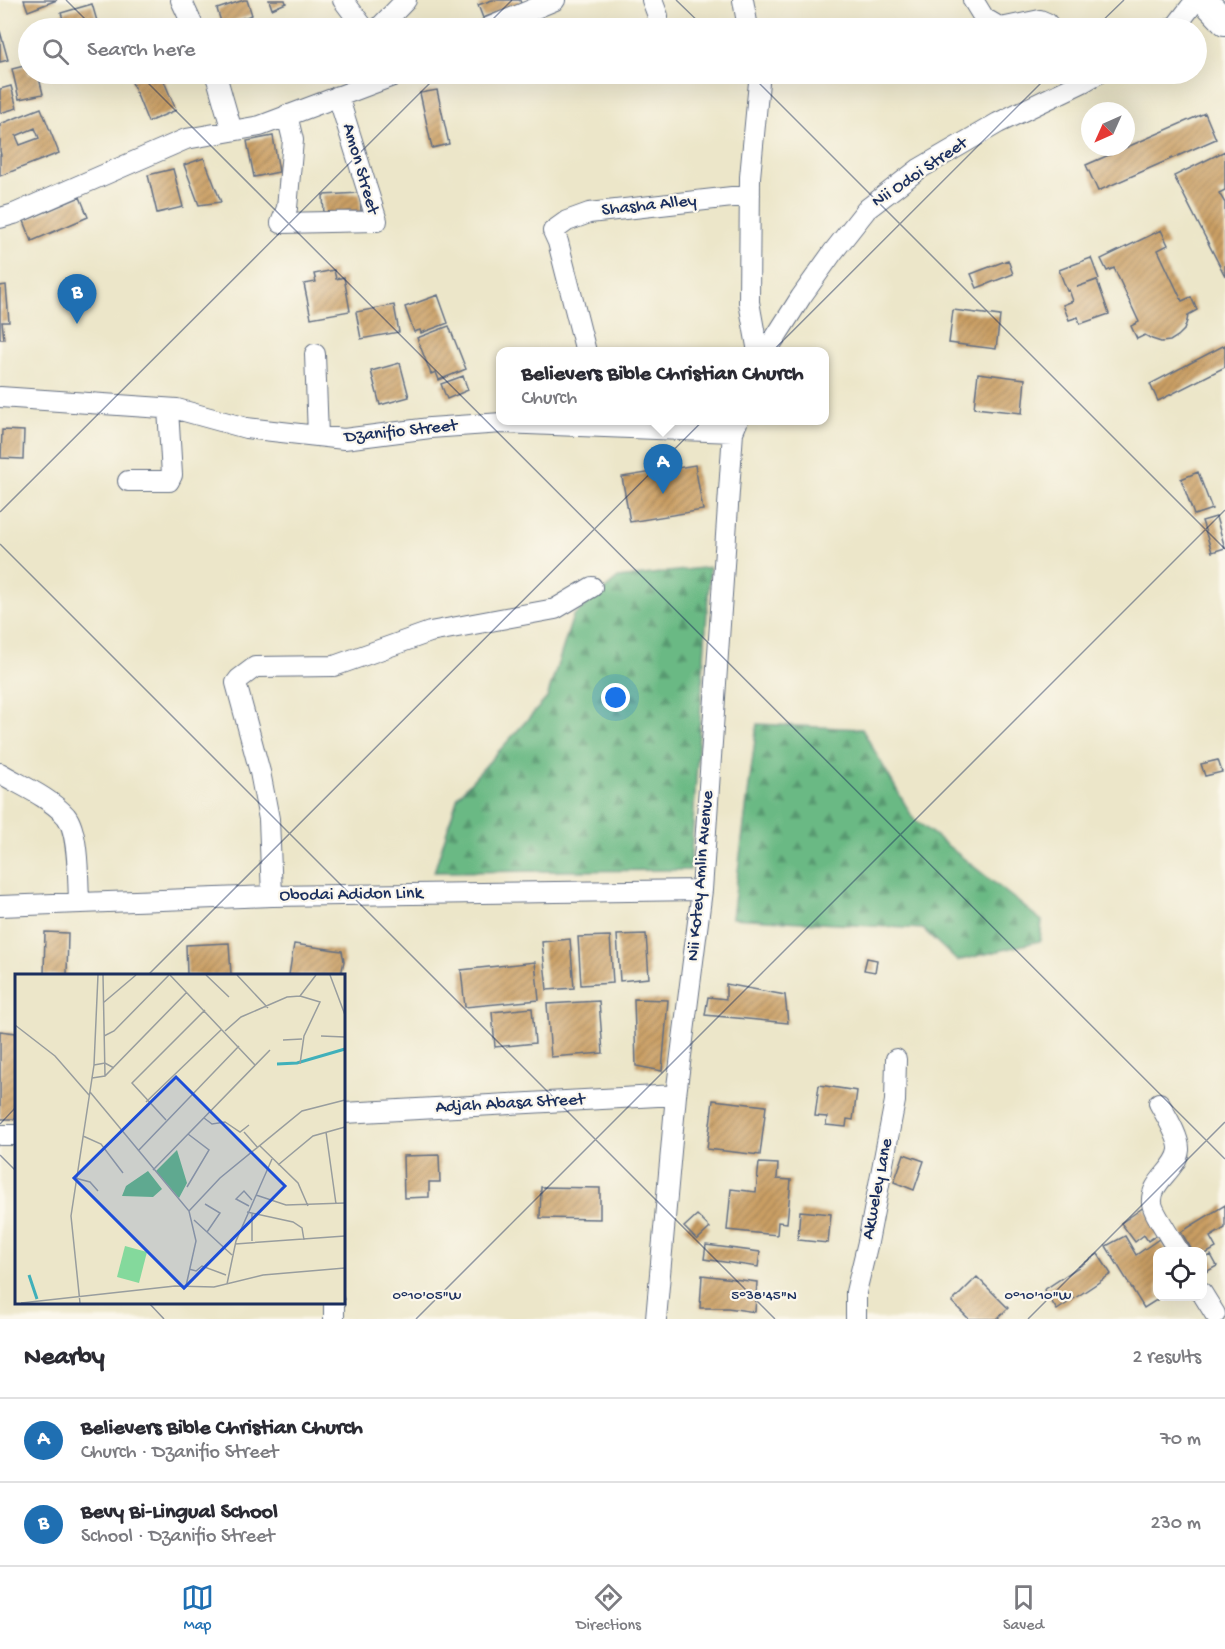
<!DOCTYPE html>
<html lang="en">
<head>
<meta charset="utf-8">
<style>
  :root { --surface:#fff; --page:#f2f2f3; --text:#2b2b33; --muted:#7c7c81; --line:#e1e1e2; --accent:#1f6fb2 }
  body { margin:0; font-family:"Gochi Hand",sans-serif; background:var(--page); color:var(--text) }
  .controls { position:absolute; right:18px; bottom:18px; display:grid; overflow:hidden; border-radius:12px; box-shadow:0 6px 24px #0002 }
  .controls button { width:54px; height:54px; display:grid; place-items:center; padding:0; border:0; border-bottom:2px solid var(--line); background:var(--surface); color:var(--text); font:30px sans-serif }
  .compass { position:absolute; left:1081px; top:102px; width:54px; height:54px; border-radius:50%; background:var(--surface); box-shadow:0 6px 24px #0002; rotate:225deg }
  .you { position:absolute; left:616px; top:698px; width:21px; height:21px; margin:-15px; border:4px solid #fff; border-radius:50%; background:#1a73e8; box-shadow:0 0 0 9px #1a73e833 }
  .badge { display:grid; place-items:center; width:39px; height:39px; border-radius:50%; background:var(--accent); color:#fff; font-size:20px; font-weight:700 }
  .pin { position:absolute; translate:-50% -50px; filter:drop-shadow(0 2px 3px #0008) }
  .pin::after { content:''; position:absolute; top:32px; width:21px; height:18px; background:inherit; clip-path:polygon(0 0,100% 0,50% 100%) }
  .popup { position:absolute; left:496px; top:347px; width:333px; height:78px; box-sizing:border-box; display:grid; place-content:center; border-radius:12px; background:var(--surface); filter:drop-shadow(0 2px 4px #0005); font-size:20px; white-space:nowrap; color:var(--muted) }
  .popup b { font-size:22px; color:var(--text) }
  .popup::after { content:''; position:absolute; left:50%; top:100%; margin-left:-12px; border:12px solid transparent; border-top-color:var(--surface) }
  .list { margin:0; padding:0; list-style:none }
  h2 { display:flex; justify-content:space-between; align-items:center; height:78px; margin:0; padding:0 24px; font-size:26px }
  h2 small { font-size:20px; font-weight:400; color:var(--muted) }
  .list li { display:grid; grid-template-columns:39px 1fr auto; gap:18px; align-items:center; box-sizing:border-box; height:84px; padding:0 24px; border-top:2px solid var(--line) }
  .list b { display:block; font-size:22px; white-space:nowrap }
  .list p { margin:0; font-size:20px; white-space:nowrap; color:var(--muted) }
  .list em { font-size:20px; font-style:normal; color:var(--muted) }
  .icon { flex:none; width:33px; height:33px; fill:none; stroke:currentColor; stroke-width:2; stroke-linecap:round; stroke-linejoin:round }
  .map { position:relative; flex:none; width:1225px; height:1319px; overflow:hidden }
  .search { position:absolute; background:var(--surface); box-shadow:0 6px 24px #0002; left:18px; right:18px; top:18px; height:66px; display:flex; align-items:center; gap:15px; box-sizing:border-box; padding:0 21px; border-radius:33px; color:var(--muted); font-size:22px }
  .sheet { height:246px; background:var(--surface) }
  nav { display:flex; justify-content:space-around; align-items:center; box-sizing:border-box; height:84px; border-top:2px solid var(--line); background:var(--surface); font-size:16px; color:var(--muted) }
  nav a { display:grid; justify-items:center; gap:3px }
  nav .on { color:var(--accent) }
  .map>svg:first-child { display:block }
</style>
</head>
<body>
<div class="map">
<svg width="1225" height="1319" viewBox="0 0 1225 1319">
  <defs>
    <pattern id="forest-firs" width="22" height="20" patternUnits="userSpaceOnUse" patternTransform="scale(1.5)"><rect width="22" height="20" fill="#6bb984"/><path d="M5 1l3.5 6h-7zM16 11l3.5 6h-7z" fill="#57976f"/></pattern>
    <pattern id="building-hatch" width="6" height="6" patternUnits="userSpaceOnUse" patternTransform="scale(1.5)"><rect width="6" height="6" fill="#ca9f64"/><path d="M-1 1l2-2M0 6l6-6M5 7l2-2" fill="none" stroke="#a38256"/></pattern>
  </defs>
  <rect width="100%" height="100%" fill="#fbf7ec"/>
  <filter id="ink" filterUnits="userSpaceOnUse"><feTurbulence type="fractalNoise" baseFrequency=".0167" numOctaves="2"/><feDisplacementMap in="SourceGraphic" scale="12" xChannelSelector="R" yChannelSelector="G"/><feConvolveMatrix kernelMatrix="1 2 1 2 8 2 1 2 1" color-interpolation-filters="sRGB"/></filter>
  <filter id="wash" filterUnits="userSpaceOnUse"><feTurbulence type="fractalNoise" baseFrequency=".008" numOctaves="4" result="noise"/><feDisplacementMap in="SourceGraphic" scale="24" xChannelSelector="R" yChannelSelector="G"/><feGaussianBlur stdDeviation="1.35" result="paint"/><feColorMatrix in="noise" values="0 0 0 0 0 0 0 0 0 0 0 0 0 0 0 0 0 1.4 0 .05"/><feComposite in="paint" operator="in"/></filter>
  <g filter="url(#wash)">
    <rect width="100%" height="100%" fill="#ece6c9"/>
    <path fill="url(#forest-firs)" stroke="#437471" stroke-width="1.5" d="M710 567 690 870 434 872 458 796 547 698 573 616 618 578Z
      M757 724 862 729 913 818 1042 921 1040 941 957 961 923 929 732 918Z"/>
    <g id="blocks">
      <path fill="url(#building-hatch)" fill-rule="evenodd" d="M24 0H57L28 11Z
        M244 0H247L252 15 222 25 217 9Z
        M269 0H285L286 3 272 9Z
        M492 0H520L521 4 483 18 478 5Z
        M92 4 99 28H66L61 13Z
        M571 20 573 28H539Z
        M0 31 8 60 0 62Z
        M28 65V74H38L43 94 19 99 12 69Z
        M148 74H161L176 110 148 122 131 80Z
        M11 86 17 108 0 113V89Z
        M437 90 449 144 432 148 420 93Z
        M41 108 59 153 0 176V155H1L0 151V124ZM35 128 39 138 20 145 16 136Z
        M1205 113 1216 139 1098 191 1086 165Z
        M273 136 279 172 254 177 247 141Z
        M1225 151V190L1219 193 1225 203V276L1174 176Z
        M204 158 221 202 199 205 184 165Z
        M173 169 183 207 157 213 148 175Z
        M360 193 361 213 324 215 323 195Z
        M80 197 88 217 32 241 24 221Z
        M1161 230 1168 245 1158 250 1182 301 1191 297 1197 310 1188 315 1187 321 1184 330 1178 336 1170 341 1161 342 1152 339 1145 335 1137 339 1131 326 1139 322 1114 268 1107 271 1101 259Z
        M1091 258 1099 279 1077 287 1097 280 1109 314 1080 324 1078 317 1069 320 1063 305 1073 301 1069 290 1067 291 1059 270Z
        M1008 260 1013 274 977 288 971 274Z
        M334 270 336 279 344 277 350 311 311 318 304 284 316 282 314 274Z
        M6 285 9 322H2L4 339H0V286Z
        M438 295 448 323 421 333 420 330 414 332 405 307Z
        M394 305 399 332 361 339 356 312Z
        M953 310 1000 316 996 349 949 343Z
        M449 326 466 369 439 380 436 372 431 374 417 338Z
        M1225 345V367L1158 401 1150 384Z
        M400 363 409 397 380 405 371 371Z
        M978 373 1025 379 1022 413 974 408Z
        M463 376 468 390 447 399 441 384Z
        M2 430 24 431 23 459 1 458Z
        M695 465 703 510 630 522 622 477Z
        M1198 472 1212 509 1194 515 1181 479Z
        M1216 517 1225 548 1212 552 1202 521Z
        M1218 760 1222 772 1205 776 1201 764Z
        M45 932 68 933 67 975H44Z
        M646 934 649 978 620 981 617 935Z
        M610 936 613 983 581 985 578 937Z
        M570 939 574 988 547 990 542 942Z
        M229 943 231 975H187L186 945Z
        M294 944 342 951 344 961 341 975H289Z
        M867 958 877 960 875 972 864 970Z
        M535 962 539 1000 465 1007 461 970Z
        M726 984 785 995 788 1023 705 1015 708 997 726 999Z
        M634 999 668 1000 662 1071 636 1066Z
        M599 1001 603 1053 551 1057 547 1004Z
        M532 1008 535 1043 495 1047 492 1012Z
        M0 1031 16 1033V1119H0Z
        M819 1085 857 1091 853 1120 847 1119 846 1127 826 1125 827 1117 815 1116Z
        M713 1100 766 1106 760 1155 707 1149Z
        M904 1154 924 1161 914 1190 894 1182Z
        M439 1155 440 1182H429V1197L404 1198 403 1156Z
        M759 1163 778 1164 777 1179 791 1180 787 1223 778 1222 777 1235 727 1230 731 1189 756 1192Z
        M541 1187 600 1188V1219L540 1218Z
        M1225 1205V1228L1210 1237 1216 1248 1202 1256V1252H1193L1181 1232Z
        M1144 1207 1162 1232 1148 1241 1144 1235 1135 1242 1121 1223Z
        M800 1211 831 1214 828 1243 798 1240Z
        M697 1215 710 1228 697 1240 684 1227Z
        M1125 1236 1136 1255 1159 1239 1167 1252H1158V1296H1163L1144 1308 1106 1246Z
        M706 1245 760 1252 758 1267 704 1259Z
        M1098 1254 1111 1274 1057 1310 1044 1290Z
        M1211 1255 1217 1266 1204 1273 1202 1270V1260Z
        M702 1275 757 1282 755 1312 728 1308H700Z
        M977 1277 1008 1308 997 1319H969L952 1302Z"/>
    </g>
  </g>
  <g filter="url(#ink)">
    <use href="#blocks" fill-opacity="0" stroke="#646f83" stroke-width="1.5"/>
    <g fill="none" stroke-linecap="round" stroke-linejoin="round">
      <defs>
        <path id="minor" d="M181 0 194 28
          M343 0 364 28
          M652 0 658 16V28
          M743 0 748 28
          M973 0 984 18 1001 28 1040 20 1047 23 1051 28
          M379 28 406 0
          M488 28 555 0
          M1171 28 1176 26 1196 0
          M215 74 218 82 232 131
          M758 74 759 82 750 177 749 302 758 352
          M287 115 293 140 287 208 281 223 377 221 338 96
          M0 218 14 214 186 139 260 126 398 74
          M586 352 558 242 553 231 567 221 589 213 750 195
          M766 352 801 297 833 252 867 209 919 169 998 123 1083 82 1097 74
          M315 354 318 436
          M0 397 177 409 246 428 344 439 430 428 502 423 733 432
          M128 481H169L172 475 168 409
          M0 773C22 786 49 797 66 816 79 832 78 882 79 903
          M272 896 269 819 260 772 236 683 239 679 255 667 334 666 430 632 555 609 592 587
          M0 906 272 896 702 890
          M1159 1103C1165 1114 1180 1138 1179 1150 1177 1170 1150 1181 1152 1203 1153 1213 1173 1241 1179 1252
          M344 1113 676 1095
          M0 1135H16
          M1202 1293 1215 1314
          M334 1319V1302
          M656 1319 676 1095 702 890 733 432 738 420
          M856 1319V1292L868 1242 895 1101 896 1059"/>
        <path id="major" d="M1204 0 1225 22"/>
      </defs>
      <use href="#minor" stroke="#646f83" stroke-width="22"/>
      <use href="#major" stroke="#646f83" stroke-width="28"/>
      <use href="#minor" stroke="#fff" stroke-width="20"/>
      <use href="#major" stroke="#fff" stroke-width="26"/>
    </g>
  </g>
  <path fill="none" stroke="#1b2f5e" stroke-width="1.5" stroke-opacity="0.45" d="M66 0 94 28M676 0 705 28M484 28 512 0M1095 28 1124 0M139 74 1225 1159M750 74 1225 549M0 512 439 74M0 544 775 1319M148 975 1050 74M0 1124 16 1107M0 1155 16 1171M148 1302 164 1319M416 1319 1225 510M1028 1319 1225 1122"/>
  <g text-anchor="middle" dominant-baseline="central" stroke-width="4.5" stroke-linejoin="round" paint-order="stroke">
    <g font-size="18" fill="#1b2f5e" stroke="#fbf7ec">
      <text transform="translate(360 169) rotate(74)">Amon Street</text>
      <text transform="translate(920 173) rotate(-34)">Nii Odoi Street</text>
      <text transform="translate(649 206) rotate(-6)">Shasha Alley</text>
      <text transform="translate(401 432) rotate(-6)">Dzanifio Street</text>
      <text transform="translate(701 876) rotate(-85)">Nii Kotey Amlin Avenue</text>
      <text transform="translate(351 895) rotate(-1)">Obodai Adidon Link</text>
      <text transform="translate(510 1104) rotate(-3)">Adjah Abasa Street</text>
      <text transform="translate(878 1189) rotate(-79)">Akweley Lane</text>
    </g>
  </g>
  <g transform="translate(15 974)">
    <rect width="330" height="330" fill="#ece6c9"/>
    <path d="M110 272 132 278 124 309 102 303Z" fill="#84d99c"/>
    <path d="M162 176 172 209 164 224 141 197ZM133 197 147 215 138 223 107 222 111 212Z" fill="#6bb984"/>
    <path fill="none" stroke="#40b0ba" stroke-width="3" d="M262 90 282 89 330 75M14 301 22 325"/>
    <path fill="none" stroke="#989d9e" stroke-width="1.5" d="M88 1 90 102M155 1 240 91M191 1 214 23M222 1 253 34M315 1 330 41M285 22 305 28 289 62 285 90M88 29 121 1M0 51 40 82 74 121M210 57 226 43 272 23 285 22 301 1M89 62 99 57 154 1M306 62 330 63M268 66 287 65M79 91 90 89 99 94M77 104 90 102 172 18M75 118 174 237 181 267 171 312M131 128 207 55M189 144 197 150 210 148 225 158 234 151M151 146 117 109 190 36M229 158 243 174M311 158 321 230M68 162 86 170 108 199M245 172 283 209 293 232M123 177 224 72M263 191 298 162 330 153M138 196 255 76M60 204 75 208 83 217M172 213 194 176 173 160M241 221 271 231 330 229M190 230 205 239 192 258M234 232 221 225 229 217 237 226M174 237 205 204 287 137 330 126M232 238 278 248 287 254 289 266M237 240V267M179 246 217 281M220 270 330 262M174 295 181 297 187 292 211 301M212 310 221 267 257 185M6 329 160 312 199 313 248 301 330 294M65 329 56 242 79 91 83 1"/>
    <path fill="#1d4ed8" fill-opacity="0.15" stroke="#1d4ed8" stroke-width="3" d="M161 103 270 212 169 314 59 204Z"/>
    <rect width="330" height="330" fill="none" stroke="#1b2f5e" stroke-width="3"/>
  </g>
  <g font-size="15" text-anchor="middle" fill="#1b2f5e" stroke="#fbf7ec" stroke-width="4.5" stroke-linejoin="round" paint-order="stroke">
    <text x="427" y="1299">0°10'05"W</text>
    <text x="1038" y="1299">0°10'10"W</text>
    <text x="764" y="1299">5°38'45"N</text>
  </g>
</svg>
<div class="controls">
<button><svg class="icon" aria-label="locate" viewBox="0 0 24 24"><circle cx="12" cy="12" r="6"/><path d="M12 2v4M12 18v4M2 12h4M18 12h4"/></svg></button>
</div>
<svg class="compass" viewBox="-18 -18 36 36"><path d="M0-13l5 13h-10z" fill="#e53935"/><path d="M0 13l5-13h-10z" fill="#7c7c81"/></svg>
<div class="you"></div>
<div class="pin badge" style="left:663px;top:494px">A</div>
<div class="popup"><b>Believers Bible Christian Church</b>Church</div>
<div class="pin badge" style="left:77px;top:324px">B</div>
<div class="search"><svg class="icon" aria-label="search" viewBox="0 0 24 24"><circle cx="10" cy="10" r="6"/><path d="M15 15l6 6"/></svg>Search here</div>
</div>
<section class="sheet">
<h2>Nearby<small>2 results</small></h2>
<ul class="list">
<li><span class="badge">A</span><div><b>Believers Bible Christian Church</b><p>Church · Dzanifio Street</p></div><em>70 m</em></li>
<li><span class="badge">B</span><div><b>Bevy Bi-Lingual School</b><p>School · Dzanifio Street</p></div><em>230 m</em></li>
</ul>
</section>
<nav>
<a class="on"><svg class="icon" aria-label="map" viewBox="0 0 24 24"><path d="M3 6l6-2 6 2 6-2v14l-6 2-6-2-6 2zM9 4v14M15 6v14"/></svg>Map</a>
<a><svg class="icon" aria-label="directions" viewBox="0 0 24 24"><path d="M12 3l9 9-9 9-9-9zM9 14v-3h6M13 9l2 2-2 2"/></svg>Directions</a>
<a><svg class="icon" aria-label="saved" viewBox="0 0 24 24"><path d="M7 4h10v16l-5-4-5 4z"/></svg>Saved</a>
</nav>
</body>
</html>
